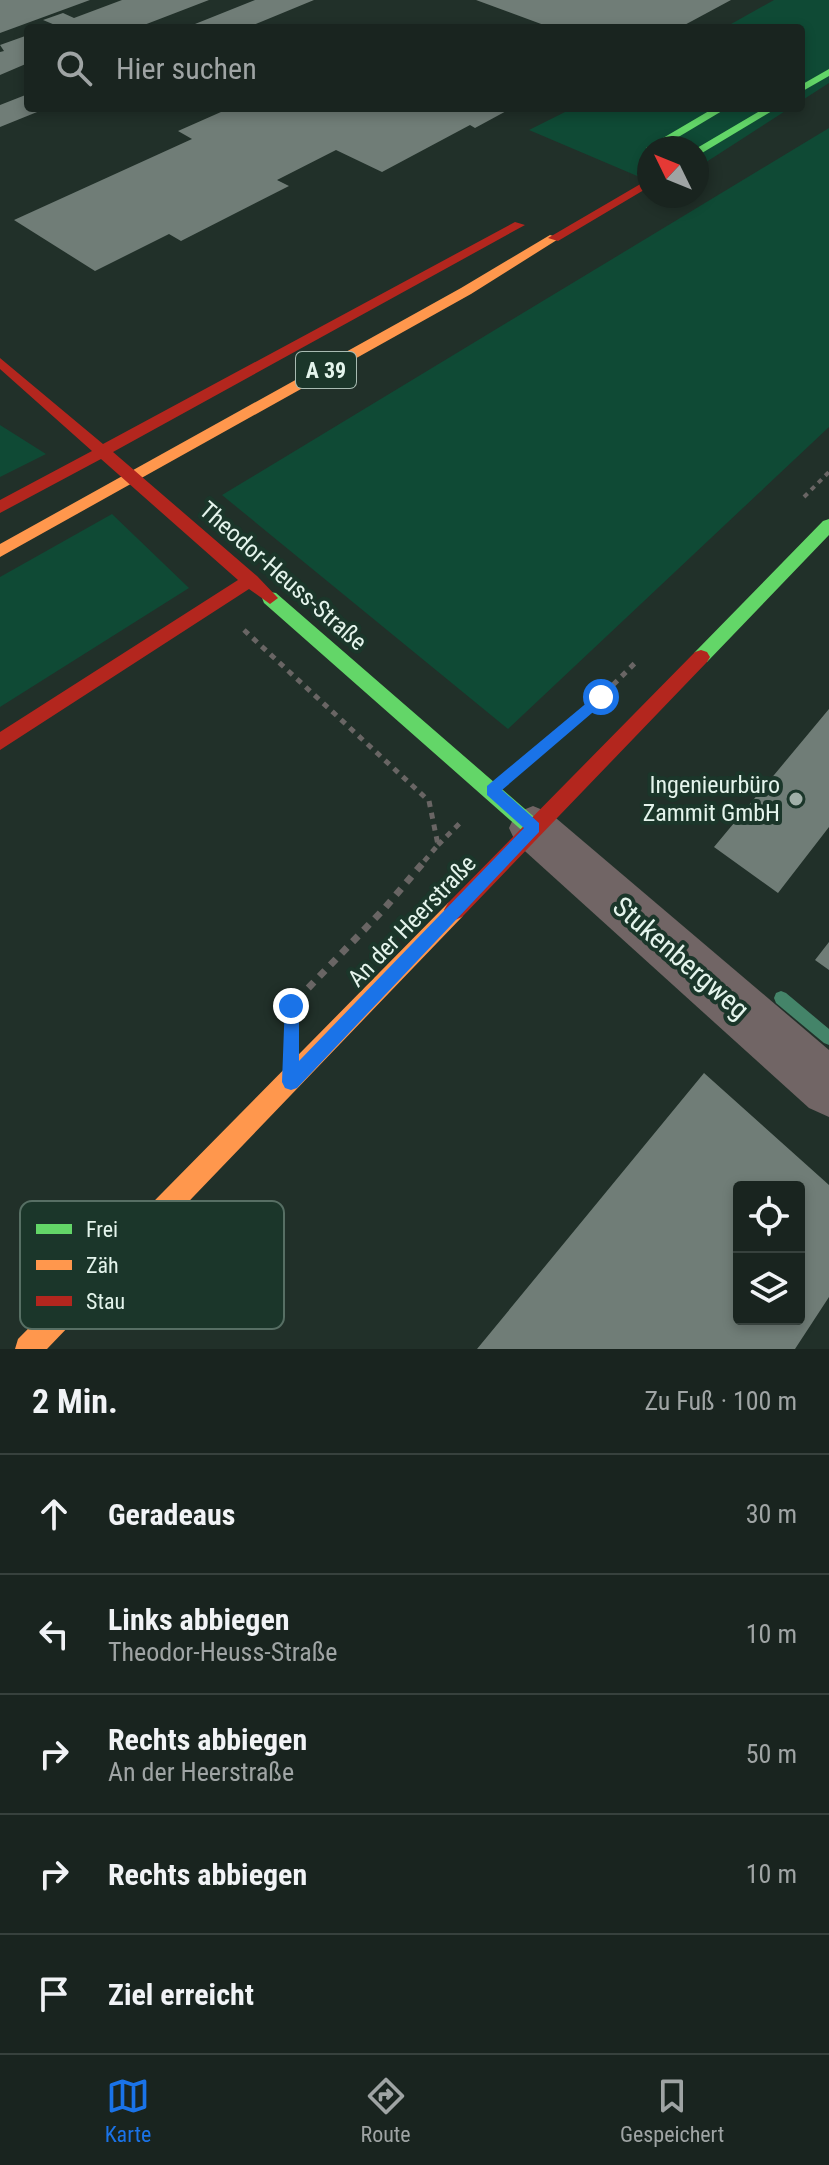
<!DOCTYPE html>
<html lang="de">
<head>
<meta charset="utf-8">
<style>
  :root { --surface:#19241f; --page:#26302c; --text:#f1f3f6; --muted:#9fa4a4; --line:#37413d; --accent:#1a73e8 }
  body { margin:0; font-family:"Roboto Condensed",sans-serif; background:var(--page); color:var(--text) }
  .controls { position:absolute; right:24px; bottom:24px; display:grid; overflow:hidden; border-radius:8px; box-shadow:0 4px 12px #0003 }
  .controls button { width:72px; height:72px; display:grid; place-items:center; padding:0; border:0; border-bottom:2px solid var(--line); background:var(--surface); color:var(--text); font:40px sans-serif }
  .compass { position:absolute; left:637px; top:136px; width:72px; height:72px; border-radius:50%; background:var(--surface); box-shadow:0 4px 12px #0003; rotate:313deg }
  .stop { position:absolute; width:24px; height:24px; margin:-18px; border:6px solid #1a73e8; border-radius:50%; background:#fff }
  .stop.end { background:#1a73e8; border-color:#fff; box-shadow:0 2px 8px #0008 }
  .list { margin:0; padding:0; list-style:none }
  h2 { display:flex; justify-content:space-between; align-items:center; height:104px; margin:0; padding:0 32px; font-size:34px }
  h2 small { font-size:26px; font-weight:400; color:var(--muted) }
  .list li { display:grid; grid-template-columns:52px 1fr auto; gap:24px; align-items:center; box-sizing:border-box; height:120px; padding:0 32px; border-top:2px solid var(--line) }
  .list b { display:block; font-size:30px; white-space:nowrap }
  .list p { margin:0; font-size:26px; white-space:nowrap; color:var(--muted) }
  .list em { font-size:26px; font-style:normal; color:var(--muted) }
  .icon { flex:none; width:44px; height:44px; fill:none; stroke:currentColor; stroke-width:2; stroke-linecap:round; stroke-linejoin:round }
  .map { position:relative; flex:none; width:829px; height:1349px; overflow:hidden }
  .search { position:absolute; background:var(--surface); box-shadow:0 4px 12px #0003; left:24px; right:24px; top:24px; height:88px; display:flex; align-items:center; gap:20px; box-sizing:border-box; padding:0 28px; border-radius:8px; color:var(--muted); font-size:30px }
  .sheet { height:704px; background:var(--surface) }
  nav { display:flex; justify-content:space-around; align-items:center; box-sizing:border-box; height:112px; border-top:2px solid var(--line); background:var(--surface); font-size:22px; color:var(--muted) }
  nav a { display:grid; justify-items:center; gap:4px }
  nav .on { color:var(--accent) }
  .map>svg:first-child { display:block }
</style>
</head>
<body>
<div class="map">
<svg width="829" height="1349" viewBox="0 0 829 1349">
  <rect width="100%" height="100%" fill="#213029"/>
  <path fill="#0f4a35" d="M774 0H829V83L801 101V28H724Z
    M573 108H790L697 168V148H649V181L529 130Z
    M829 128V427L508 729 222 495Z
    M0 425 46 454 0 477Z
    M112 514 189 588 0 707V577Z"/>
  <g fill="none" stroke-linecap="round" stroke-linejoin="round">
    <path fill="#448469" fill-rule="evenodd" d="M781 991 786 993 829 1029V1045L824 1043 776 1003 774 998 776 993Z"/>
  </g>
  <path fill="#707d77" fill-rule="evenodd" d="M0 0H90L0 33Z
    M122 0H209L144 25 151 28H48L55 25 43 20 63 13 74 18Z
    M255 0H314L246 28H185Z
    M476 0H731L679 28H552Z
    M28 35V63L0 75V52L4 51 0 45Z
    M28 94V108H47L0 127V105Z
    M230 108H512L475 128 470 125 382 172 336 150 277 180 289 186 181 241 169 234 95 271 14 220 192 139 178 131Z
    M829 709V827L778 893 714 847Z
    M829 942V970L815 960Z
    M704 1073 829 1185V1297L795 1349H477ZM739 1187H799V1319H739Z"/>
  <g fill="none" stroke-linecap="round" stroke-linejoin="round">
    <path stroke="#696564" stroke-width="4" stroke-dasharray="5 5" stroke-linecap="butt" d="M804 497 829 472"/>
    <path stroke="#696564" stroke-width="5" stroke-dasharray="6 6" stroke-linecap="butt" d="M244 630 429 801 438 845 420 866
      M523 764 601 697 637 661
      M438 845 463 820"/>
    <path stroke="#696564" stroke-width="7" stroke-dasharray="8 8" stroke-linecap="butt" d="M291 1013V1006L384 909 422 864"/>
    <path fill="#716565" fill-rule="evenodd" d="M533 806 550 813 829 1050V1117L809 1108 516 843 509 828 516 813Z"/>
    <path fill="#63d668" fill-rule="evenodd" d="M829 69V76L801 92V85Z
      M714 108H727L660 148H649V151L646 148Z
      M765 108H777L697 156V148Z
      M829 519V535L707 662H695L692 657 695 652 823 521Z
      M270 592 276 593 540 822 543 828 540 834 533 837 526 834 264 603 262 598 264 593Z"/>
    <path fill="#ff974d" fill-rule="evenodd" d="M550 235 560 238 471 294 0 557V544L461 288Z
      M455 900 462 903 466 910 462 917 47 1349H15L18 1339 448 903Z"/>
    <path fill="#b3261e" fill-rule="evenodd" d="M649 179V187L558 241 548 238Z
      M515 222 525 225 113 452 257 576 278 598 270 604 249 589 0 750V732L238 580 101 459 0 513V500L92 451 0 369V358L103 444Z
      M701 650 707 652 710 657 707 662 462 917 455 920 448 917 444 910 448 903 695 652Z"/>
  </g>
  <path fill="#1a73e8" d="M601 691 606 693V701L502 790 539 823V832L297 1088 291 1090 285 1088 282 1082 285 1001 291 998 299 1006V1061L524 828 487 795V786Z"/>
  <circle fill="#a0afa8" stroke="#1b362a" stroke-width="3" cx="796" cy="799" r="8"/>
  <g text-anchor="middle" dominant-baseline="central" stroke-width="8" stroke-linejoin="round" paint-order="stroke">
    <rect fill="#1b362a" stroke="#a8bbb2" stroke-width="2" x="296" y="352" width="60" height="36" rx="6"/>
    <g font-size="22" font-weight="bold" fill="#e4f4ec">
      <text x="326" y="370">A 39</text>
    </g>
    <g font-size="24" fill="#e4f4ec" stroke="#1b362a">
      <text transform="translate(283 576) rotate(41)">Theodor-Heuss-Straße</text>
      <text transform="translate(412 921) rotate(-46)">An der Heerstraße</text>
    </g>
    <g font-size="24" fill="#e4f4ec" stroke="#1b362a" text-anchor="end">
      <text x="780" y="785">Ingenieurbüro<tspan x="780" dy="28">Zammit GmbH</tspan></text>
    </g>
    <g font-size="28" fill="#e4f4ec" stroke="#1b362a">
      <text transform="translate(681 958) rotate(41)">Stukenbergweg</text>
    </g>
  </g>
  <rect x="20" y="1201" width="264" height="128" rx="12" fill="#1b362a" stroke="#576f64" stroke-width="2"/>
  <rect x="36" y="1224" width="36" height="10" fill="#63d668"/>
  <rect x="36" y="1260" width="36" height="10" fill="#ff974d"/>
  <rect x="36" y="1296" width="36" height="10" fill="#b3261e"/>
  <g font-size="22" fill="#e4f4ec">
    <text x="86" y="1237">Frei</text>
    <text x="86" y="1273">Zäh</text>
    <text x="86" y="1309">Stau</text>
  </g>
</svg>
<div class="controls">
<button><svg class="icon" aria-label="locate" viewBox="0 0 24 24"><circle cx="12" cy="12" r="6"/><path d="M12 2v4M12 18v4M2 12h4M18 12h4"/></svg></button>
<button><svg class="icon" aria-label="layers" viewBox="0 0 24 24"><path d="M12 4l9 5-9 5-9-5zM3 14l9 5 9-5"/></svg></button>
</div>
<svg class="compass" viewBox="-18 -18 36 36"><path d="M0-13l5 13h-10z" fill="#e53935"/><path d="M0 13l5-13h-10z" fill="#9fa4a4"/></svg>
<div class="stop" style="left:601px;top:697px"></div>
<div class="stop end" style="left:291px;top:1006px"></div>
<div class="search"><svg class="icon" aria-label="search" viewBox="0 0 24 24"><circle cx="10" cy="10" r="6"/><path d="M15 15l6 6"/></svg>Hier suchen</div>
</div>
<section class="sheet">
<h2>2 Min.<small>Zu Fuß · 100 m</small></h2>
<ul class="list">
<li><svg class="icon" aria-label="ahead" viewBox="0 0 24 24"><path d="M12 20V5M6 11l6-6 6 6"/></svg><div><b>Geradeaus</b></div><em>30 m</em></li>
<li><svg class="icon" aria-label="left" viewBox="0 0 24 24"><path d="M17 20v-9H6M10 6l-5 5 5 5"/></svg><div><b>Links abbiegen</b><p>Theodor-Heuss-Straße</p></div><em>10 m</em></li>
<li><svg class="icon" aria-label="right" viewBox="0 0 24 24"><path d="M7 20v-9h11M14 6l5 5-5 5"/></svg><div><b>Rechts abbiegen</b><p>An der Heerstraße</p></div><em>50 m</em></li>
<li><svg class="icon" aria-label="right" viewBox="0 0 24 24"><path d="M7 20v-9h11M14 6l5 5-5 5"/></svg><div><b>Rechts abbiegen</b></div><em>10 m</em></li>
<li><svg class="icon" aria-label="arrive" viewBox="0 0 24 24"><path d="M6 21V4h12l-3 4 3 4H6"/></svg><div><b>Ziel erreicht</b></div></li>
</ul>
</section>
<nav>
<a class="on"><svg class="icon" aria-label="map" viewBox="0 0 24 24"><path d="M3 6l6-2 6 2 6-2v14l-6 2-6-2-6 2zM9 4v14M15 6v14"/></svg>Karte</a>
<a><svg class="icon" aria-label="directions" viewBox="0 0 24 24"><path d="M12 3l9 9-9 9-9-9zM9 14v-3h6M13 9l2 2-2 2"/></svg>Route</a>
<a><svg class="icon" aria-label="saved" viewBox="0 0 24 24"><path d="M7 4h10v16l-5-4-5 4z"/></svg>Gespeichert</a>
</nav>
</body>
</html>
